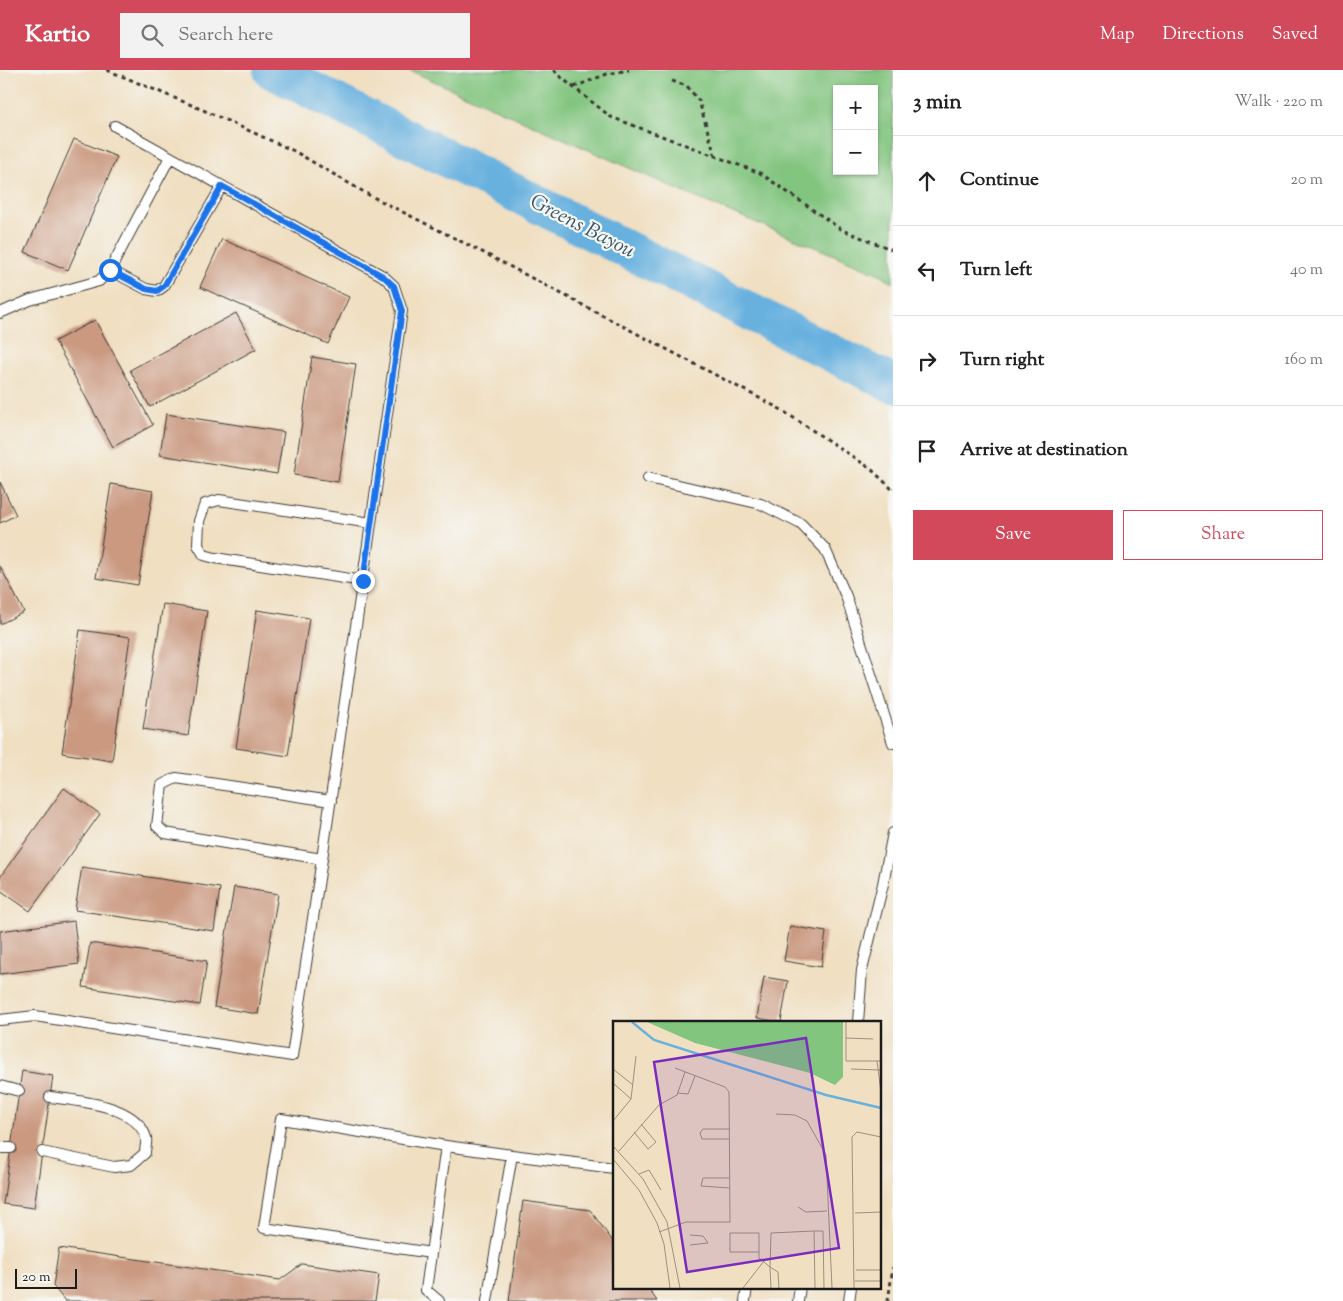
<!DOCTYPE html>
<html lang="en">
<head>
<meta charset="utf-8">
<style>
  :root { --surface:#fff; --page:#f2f2f2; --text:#222; --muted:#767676; --line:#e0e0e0; --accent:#d1495b }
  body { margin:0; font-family:"Sorts Mill Goudy",serif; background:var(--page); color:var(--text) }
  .controls { position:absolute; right:15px; top:15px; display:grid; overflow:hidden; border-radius:0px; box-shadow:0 1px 4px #0004 }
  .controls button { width:45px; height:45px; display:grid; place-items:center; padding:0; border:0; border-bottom:1px solid var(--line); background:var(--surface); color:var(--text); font:25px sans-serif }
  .scale { position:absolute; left:15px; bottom:12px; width:62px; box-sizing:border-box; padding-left:5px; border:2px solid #1c1c1c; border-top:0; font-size:14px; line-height:18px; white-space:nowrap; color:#1c1c1c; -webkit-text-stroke:4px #f6f6f2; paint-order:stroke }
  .stop { position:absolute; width:15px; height:15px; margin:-11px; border:4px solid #1a73e8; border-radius:50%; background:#fff }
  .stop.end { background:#1a73e8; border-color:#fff; box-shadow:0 1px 5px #0008 }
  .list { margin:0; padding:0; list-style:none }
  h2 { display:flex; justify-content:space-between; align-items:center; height:65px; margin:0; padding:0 20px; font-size:21px }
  h2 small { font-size:16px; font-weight:400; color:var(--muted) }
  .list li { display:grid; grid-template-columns:32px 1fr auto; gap:15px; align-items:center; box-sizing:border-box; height:90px; padding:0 20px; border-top:1px solid var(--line) }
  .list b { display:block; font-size:19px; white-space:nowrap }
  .list em { font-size:16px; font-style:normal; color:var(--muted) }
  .actions { display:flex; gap:10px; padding:15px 20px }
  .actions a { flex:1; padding:11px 0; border:1px solid var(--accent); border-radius:0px; text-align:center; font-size:18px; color:var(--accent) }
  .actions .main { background:var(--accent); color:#fff }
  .icon { flex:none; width:28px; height:28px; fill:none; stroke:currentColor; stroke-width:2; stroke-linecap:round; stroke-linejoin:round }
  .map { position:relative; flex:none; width:893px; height:1231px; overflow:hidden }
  header { display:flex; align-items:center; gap:30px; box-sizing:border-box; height:70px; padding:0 25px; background:var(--accent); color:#fff }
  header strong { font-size:24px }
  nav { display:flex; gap:28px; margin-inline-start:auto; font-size:18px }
  .search { width:350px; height:45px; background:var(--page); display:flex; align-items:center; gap:12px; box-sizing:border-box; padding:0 18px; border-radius:0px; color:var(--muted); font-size:19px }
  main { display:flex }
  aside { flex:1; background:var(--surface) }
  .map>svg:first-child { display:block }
</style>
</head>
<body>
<header>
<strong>Kartio</strong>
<div class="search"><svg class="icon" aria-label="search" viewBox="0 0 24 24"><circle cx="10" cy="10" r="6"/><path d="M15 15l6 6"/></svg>Search here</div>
<nav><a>Map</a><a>Directions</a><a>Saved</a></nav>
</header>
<main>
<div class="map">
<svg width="893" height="1231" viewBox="0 0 893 1231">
  <rect width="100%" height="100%" fill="#f6f6f2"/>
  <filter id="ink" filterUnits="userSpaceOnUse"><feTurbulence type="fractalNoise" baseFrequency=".02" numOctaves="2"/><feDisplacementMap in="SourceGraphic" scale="10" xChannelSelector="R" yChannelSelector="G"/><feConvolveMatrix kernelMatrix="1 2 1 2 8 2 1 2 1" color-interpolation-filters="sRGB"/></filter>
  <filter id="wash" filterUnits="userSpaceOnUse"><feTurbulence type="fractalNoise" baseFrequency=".0096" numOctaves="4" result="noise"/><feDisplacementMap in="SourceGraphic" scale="20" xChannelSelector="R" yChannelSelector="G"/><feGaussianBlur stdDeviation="1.12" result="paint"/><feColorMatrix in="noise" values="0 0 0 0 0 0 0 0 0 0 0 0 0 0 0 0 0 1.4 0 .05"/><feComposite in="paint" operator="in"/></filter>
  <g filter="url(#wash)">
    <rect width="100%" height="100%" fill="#f0dfc1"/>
    <path fill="#82c57f" stroke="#4f704e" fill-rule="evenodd" d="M409 0H893V213L882 205 692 126ZM837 19H874V101H837Z"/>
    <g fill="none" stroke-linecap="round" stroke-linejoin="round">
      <path stroke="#67b1df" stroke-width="38" d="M272 0 893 314"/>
    </g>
    <g id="blocks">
      <path fill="#ca9980" d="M74 69 117 87 68 200 25 182Z
        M222 169 349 227 328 274 200 217Z
        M236 243 256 279 150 337 130 300Z
        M95 250 153 355 113 377 55 271Z
        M312 287 356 294 338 412 294 405Z
        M166 344 284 362 277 404 160 385Z
        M0 412 16 445 0 453Z
        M111 414 153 421 138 515 96 508Z
        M0 496 24 542 0 554Z
        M163 534 207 541 188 666 143 659Z
        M257 540 309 548 288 686 236 678Z
        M80 560 130 567 112 691 62 683Z
        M64 718 100 744 30 841 0 820V807Z
        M82 797 220 818 214 861 75 840Z
        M234 817 278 824 258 944 214 937Z
        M74 851 79 894 0 904V861Z
        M790 856 826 862 821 897 784 891Z
        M90 873 207 891 200 935 83 917Z
        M764 907 788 911 781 952 757 948Z
        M22 1001 53 1006 34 1138 3 1134Z
        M523 1131 590 1140 614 1173V1217H647L657 1231H509Z
        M59 1178 280 1210 302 1194 379 1205 375 1231H65L53 1216Z"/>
    </g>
  </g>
  <g filter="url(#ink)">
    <use href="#blocks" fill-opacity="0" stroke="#3c3935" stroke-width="1"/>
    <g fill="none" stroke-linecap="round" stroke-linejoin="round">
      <defs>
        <path id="service" d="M110 200 146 219 157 221 164 216 222 116
          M0 243 30 230 99 211 110 200 170 87
          M648 408 761 434 801 454 825 479 846 526 893 673
          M363 511 215 488 204 485 198 475 199 451 205 434 219 430 371 453
          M322 789 165 763 157 756 162 715 176 708 331 731
          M0 950 35 946 292 986 322 789 402 241 394 216 383 206 115 56
          M858 952 862 900 883 814 893 763
          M0 1016 19 1021
          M446 1076 512 1085
          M0 1078H11
          M42 1082 114 1097 131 1095 145 1083C145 1078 147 1072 146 1068 137 1034 77 1031 50 1027
          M431 1183 264 1158 281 1049 446 1076 426 1220 439 1231
          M487 1231 512 1085 614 1098
          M745 1231 747 1217
          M798 1231 800 1217
          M849 1231 851 1217"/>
      </defs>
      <use href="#service" stroke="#3c3935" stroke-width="12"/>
      <path stroke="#3c3935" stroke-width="3" stroke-dasharray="4 4" stroke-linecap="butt" d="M107 0 201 39 294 81 369 125 488 185 780 339 870 398 893 420
        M554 0 563 9 611 47 760 103 842 160 893 180
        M672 11 687 16 699 31 715 86
        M574 17 607 4 629 0
        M888 1231 893 1197"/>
      <use href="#service" stroke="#fff" stroke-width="10"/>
    </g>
  </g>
  <g fill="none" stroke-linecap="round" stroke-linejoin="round" filter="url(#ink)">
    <path stroke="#1a73e8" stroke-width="6" d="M110 200 146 219 157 221 164 216 222 116 383 206 394 216 402 241 363 511"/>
  </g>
  <g text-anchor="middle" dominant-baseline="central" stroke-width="4.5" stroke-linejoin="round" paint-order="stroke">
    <g font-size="21" font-style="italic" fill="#3a586a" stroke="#f6f6f2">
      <text transform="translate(582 157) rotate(27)">Greens Bayou</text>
    </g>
  </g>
  <g transform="translate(613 951)">
    <rect width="268" height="268" fill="#f0dfc1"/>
    <path d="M34 1H230V56L222 64 197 52 82 22Z" fill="#82c57f"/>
    <path fill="none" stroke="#67b1df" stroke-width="2.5" d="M19 1 41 19 213 74 268 87"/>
    <path fill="none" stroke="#9b917f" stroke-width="1" d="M233 1V40H268M233 17 260 18M264 40 268 71M0 48 20 64M238 48 268 49M0 62 18 78M65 72 75 73 82 55M163 93 182 94 194 100 213 134 219 267M0 100 18 78 23 35M117 108H90L87 112 89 118H117M21 111 35 128 43 121 28 103M0 125 30 158 54 201 67 267M6 130 46 84 64 74 72 51M0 138 26 169 44 202 51 223 57 267M26 153 36 149 48 169M117 157H90L88 165 117 167M185 186 193 191 214 190M242 192 268 191M46 211 73 201H117L116 71 112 66 62 47M77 214 90 215 95 222 77 224M146 231H117V212H146V237L157 246M157 246 158 212 201 210M243 249H268M242 260H268M130 267 151 240M158 267 157 246 165 251 166 267M202 267 201 210H210L211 267M241 267 239 116 244 111 268 116"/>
    <path fill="#7b2cbf" fill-opacity="0.15" stroke="#7b2cbf" stroke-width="2.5" d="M193 17 226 227 74 251 41 41Z"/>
    <rect width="268" height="268" fill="none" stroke="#1c1c1c" stroke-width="2.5"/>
  </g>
</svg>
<div class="controls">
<button>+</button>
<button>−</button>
</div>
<div class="scale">20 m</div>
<div class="stop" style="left:110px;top:200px"></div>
<div class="stop end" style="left:363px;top:511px"></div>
</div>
<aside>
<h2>3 min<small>Walk · 220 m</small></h2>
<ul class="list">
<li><svg class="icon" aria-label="ahead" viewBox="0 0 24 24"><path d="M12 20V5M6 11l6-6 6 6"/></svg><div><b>Continue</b></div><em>20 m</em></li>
<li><svg class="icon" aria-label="left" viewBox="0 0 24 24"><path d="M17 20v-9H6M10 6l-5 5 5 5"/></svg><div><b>Turn left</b></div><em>40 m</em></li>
<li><svg class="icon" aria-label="right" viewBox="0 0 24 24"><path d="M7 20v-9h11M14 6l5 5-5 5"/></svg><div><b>Turn right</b></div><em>160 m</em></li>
<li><svg class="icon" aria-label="arrive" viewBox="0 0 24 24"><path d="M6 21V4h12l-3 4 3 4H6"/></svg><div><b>Arrive at destination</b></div></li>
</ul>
<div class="actions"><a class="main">Save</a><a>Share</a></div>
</aside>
</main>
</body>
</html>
